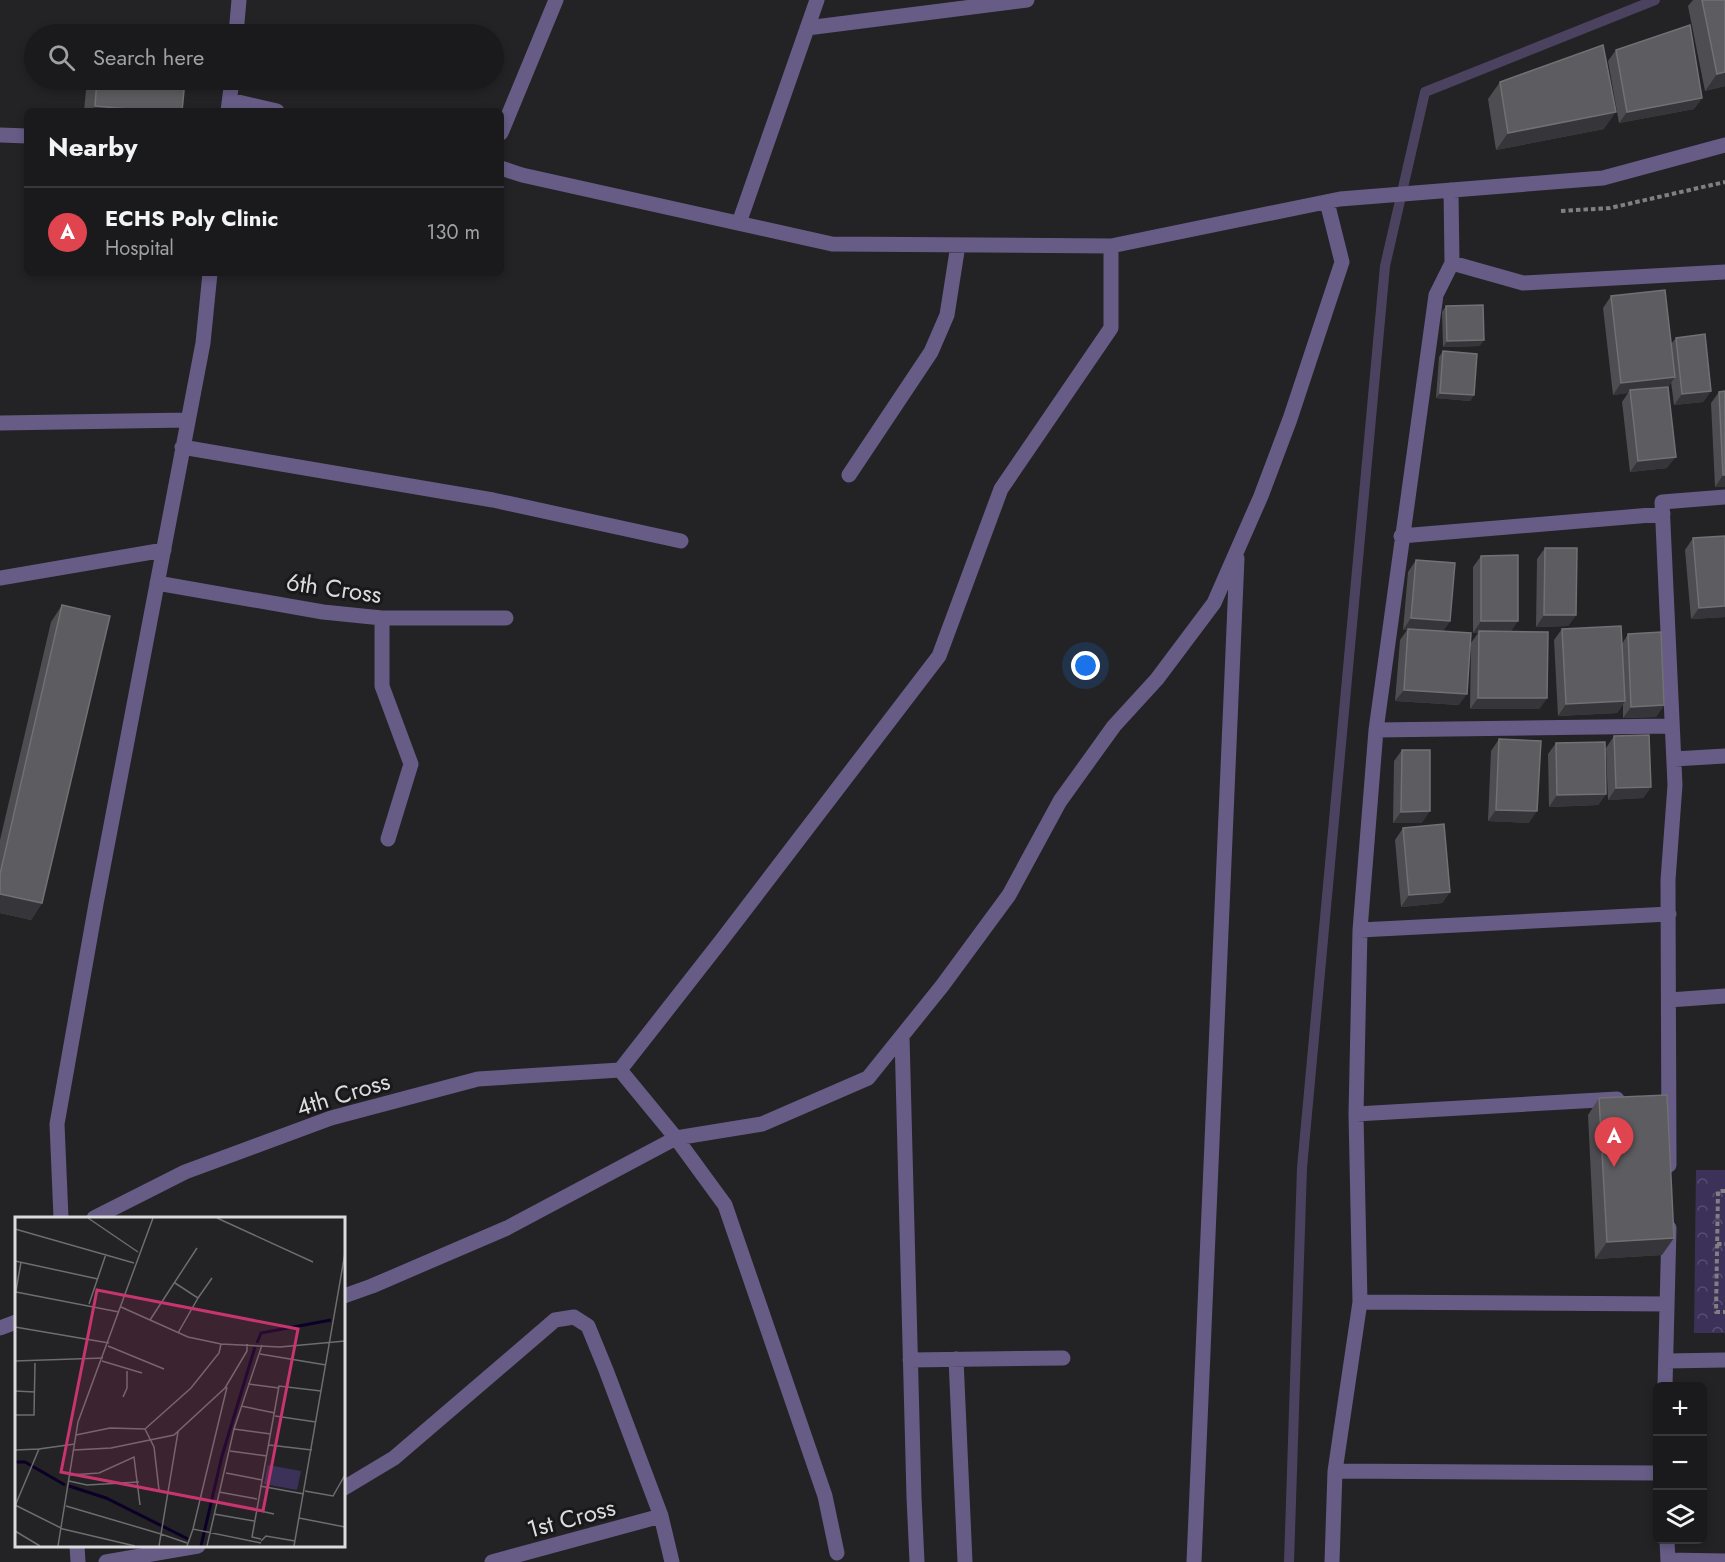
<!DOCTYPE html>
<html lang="en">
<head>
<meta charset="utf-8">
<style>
  :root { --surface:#1a1a1c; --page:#272729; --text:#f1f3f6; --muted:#9fa1a3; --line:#38383b; --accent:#d93025 }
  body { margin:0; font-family:Jost,sans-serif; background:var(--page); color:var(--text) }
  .controls { position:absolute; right:18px; bottom:18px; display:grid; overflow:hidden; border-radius:9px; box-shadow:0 3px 9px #0003 }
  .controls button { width:54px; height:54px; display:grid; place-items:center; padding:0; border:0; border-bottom:2px solid var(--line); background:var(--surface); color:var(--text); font:30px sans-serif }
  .you { position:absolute; left:1086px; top:666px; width:21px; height:21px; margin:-15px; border:4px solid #fff; border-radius:50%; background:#1a73e8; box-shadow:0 0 0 9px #1a73e833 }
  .badge { display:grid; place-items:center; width:39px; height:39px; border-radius:50%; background:var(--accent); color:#fff; font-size:20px; font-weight:700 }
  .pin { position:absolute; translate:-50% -50px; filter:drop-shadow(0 2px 3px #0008) }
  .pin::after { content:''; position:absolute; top:32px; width:21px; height:18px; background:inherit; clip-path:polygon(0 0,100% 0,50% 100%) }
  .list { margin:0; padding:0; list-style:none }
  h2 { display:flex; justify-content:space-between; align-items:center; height:78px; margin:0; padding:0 24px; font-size:26px }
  h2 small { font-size:20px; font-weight:400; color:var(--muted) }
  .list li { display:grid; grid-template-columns:39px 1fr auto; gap:18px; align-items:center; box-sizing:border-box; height:90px; padding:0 24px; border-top:2px solid var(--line) }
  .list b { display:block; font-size:22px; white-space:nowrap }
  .list p { margin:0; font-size:20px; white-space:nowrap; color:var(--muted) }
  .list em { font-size:20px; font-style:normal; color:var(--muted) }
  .icon { flex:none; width:33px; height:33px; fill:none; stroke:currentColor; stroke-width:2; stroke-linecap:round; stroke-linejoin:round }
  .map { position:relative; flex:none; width:1725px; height:1562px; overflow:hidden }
  .search { position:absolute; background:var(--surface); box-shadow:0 3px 9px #0003; left:24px; top:24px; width:480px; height:66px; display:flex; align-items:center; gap:15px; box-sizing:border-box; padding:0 21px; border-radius:33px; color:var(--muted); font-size:22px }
  .panel { position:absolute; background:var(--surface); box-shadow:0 3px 9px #0003; left:24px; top:108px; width:480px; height:168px; border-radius:9px }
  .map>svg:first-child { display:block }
</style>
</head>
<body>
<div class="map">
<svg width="1725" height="1562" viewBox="0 0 1725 1562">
  <defs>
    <pattern id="park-crowns" width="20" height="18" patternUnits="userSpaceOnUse" patternTransform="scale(1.5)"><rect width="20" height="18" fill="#3c3159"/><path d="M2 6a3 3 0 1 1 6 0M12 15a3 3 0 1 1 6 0" fill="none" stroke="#584e70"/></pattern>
  </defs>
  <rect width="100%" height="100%" fill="#232225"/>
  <path fill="url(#park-crowns)" d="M1696 1170H1725V1333H1694Z"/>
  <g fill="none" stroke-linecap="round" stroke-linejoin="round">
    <path stroke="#4b425f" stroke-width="10" d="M1289 1562 1302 1168 1385 266 1425 92 1655 0"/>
    <path stroke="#807f82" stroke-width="4" stroke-dasharray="4.5 3" stroke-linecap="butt" d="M1561 211 1610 208 1725 182
      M1725 1191H1718L1716 1312H1725
      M1717 1244H1725"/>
    <path stroke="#665c86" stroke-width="15" d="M807 28 1027 0
      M236 34 239 0
      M230 100 277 111
      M228 111 232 80
      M501 133 556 0
      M0 135 27 136
      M501 168 522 175 832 244 1111 246 1340 199 1603 178 1725 145
      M739 223 817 0
      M1452 263 1523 283 1725 272
      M0 423 188 420
      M182 447 493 500 681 541
      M849 475 931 352 947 315 958 245
      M1401 536 1663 514
      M0 578 164 550
      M157 583 323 612 382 618H506
      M382 618V686L411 764 388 839
      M1376 730 1672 726
      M1674 759 1725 756
      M1360 930 1669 914
      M1669 1000 1725 996
      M902 1036 914 1497 917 1562
      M620 1070 721 941 939 656 1001 489 1111 328V246
      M620 1070 676 1138 725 1205 825 1496 837 1553
      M1356 1114 1617 1099
      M1669 1165 1668 880 1675 785 1662 502 1725 497
      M61 1218 57 1124 96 904 203 343 210 273
      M94 1218 185 1172 331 1118 478 1079 620 1070
      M344 1296 372 1286 507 1228 676 1138 762 1124 868 1078 942 986 1009 895 1060 801 1114 726 1157 679 1214 603 1261 496 1290 419 1342 262 1327 202
      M1360 1302 1667 1304
      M0 1328 16 1322
      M956 1359 965 1562
      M910 1360 1063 1358
      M1666 1361 1725 1360
      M1665 1386 1669 1228
      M1335 1471 1658 1473
      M344 1488 394 1458 555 1320 574 1317 588 1326 606 1370 661 1516 672 1562
      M1667 1540 1668 1562
      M77 1546 78 1562
      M1668 1560 1725 1561
      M106 1562 198 1546
      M492 1562 661 1516
      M1194 1562 1237 558
      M1332 1562 1335 1471 1360 1302 1356 1114 1360 930 1376 730 1436 295 1452 263 1451 190"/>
  </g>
  <path fill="#4e4d51" d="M1693 0H1725V86L1705 91 1688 6Z
    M1616 50 1702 98 1694 109 1619 123 1608 61Z
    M87 80H185L182 111H84Z
    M1500 82 1604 129 1496 150 1488 99Z
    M1611 296 1671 344 1676 338 1711 391 1703 402 1674 405 1671 382 1668 387 1667 468 1630 472 1622 402 1628 393 1613 395 1603 308Z
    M1446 306 1480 346 1443 347 1442 312Z
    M1443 351 1474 395 1470 401 1436 398 1439 357Z
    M1725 391V487H1715L1711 403 1719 392Z
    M1693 538 1725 617 1691 619 1685 550Z
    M1545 548 1576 615 1568 626 1536 627 1537 559Z
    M1481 556 1511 631 1547 698 1539 709H1470L1471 643 1478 633H1473V567Z
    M1416 560 1450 621 1443 631 1459 705 1395 701 1400 640 1407 630H1403L1408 572Z
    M62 605 42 903 31 920 0 913V840L51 622Z
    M1562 629 1622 644 1628 634 1664 705 1656 717 1623 718V704L1617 713 1558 716 1554 640Z
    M1614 736 1651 787 1643 798 1608 800 1606 748Z
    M1499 739 1529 823 1488 821 1491 751Z
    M1556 743 1606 794 1598 805 1549 807 1548 754Z
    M1402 750 1422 823H1393L1394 761Z
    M1403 828 1450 892 1442 903 1401 907 1395 840Z
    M1599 1098 1662 1255 1595 1259 1588 1115Z"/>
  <path fill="#363539" d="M1725 72V86L1705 91 1717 74Z
    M1702 98 1694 109 1619 123 1627 112Z
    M95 106 152 111H91Z
    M1616 112 1604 129 1496 150 1508 133Z
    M1484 340 1480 346 1443 347 1447 341Z
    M1675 377 1667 389 1630 390 1628 393 1613 395 1621 383Z
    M1711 391 1703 402 1674 405 1682 394Z
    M1440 393 1474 395 1470 401 1436 398Z
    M1676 457 1667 468 1630 472 1638 461Z
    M1723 475H1725V487H1715Z
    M1725 606V617L1691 619 1699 608Z
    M1544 615H1576L1568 626 1536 627Z
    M1411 618 1450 621 1442 633 1403 630Z
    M1481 621H1518L1510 633 1479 631 1478 633H1473Z
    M1404 690 1467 694 1459 705 1395 701Z
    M1478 698H1547L1539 709H1470Z
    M1625 701 1617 713 1558 716 1566 704Z
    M1664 705 1656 717 1623 718 1631 707Z
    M1651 787 1643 798 1608 800 1616 788Z
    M1606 794 1598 805 1549 807 1557 795Z
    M1496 810 1537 811 1529 823 1488 821Z
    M1430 811 1422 823H1393L1401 812Z
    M1450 892 1442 903 1401 907 1409 895Z
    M0 894 42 903 31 920 0 913Z
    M1674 1238 1662 1255 1595 1259 1607 1242Z"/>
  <path fill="#5d5c60" stroke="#717074" stroke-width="1.5" d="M1702 0H1725V72L1717 74Z
    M1690 25 1702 98 1627 112 1616 50Z
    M102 32 126 34H102Z
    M1603 45 1616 112 1508 133 1500 82Z
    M97 80H185L182 111H152L95 106Z
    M1665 290 1675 377 1621 383 1611 296Z
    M1483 305 1484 340 1447 341 1446 306Z
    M1705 334 1711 391 1682 394 1676 338Z
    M1443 351 1477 354 1474 395 1440 393Z
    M1668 387 1676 457 1638 461 1630 390Z
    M1725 391V475H1723L1719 392Z
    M1725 536V606L1699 608 1693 538Z
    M1545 548H1577L1576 615H1544Z
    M1518 555V621H1481V556Z
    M1416 560 1455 563 1450 621 1411 618Z
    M62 605 110 616 42 903 0 894V874Z
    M1621 626 1625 701 1566 704 1562 629Z
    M1408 629 1471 633 1467 694 1404 690Z
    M1479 631 1548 632 1547 698H1478Z
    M1661 632 1664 705 1631 707 1628 634Z
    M1649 735 1651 787 1616 788 1614 736Z
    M1499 739 1541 741 1537 811 1496 810Z
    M1605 742 1606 794 1557 795 1556 743Z
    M1402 750H1430V811L1401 812Z
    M1444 824 1450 892 1409 895 1403 828Z
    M1667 1095 1674 1238 1607 1242 1599 1098Z"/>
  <g text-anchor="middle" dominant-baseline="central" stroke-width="6" stroke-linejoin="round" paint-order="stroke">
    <g font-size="24" fill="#dcdcde" stroke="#19191c">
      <text transform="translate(334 588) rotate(8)">6th Cross</text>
      <text transform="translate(343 1094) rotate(-17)">4th Cross</text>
      <text transform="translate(571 1518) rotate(-15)">1st Cross</text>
    </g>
  </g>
  <g transform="translate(15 1217)">
    <rect width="330" height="330" fill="#232225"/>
    <path d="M253 248 286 254 282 273 249 267Z" fill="#3c3159"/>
    <path fill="none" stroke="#0d0028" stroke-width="3" d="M242 126 246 116 316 103M0 245H10L50 268M54 269 91 281 173 322M186 329 207 239 240 130"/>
    <path fill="none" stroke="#6d6c6f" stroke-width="1.5" d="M73 1 123 35M202 1 298 45M0 12 119 46M0 44 83 62M160 66 183 81 163 116M1 75 104 95M0 79 6 45M183 81 197 61M74 87 91 37M106 90 173 120 206 127 265 130 330 124M135 103 182 31M0 110 94 126M93 129 149 152M245 137 311 148M0 144 88 141M87 144 127 156M233 167 264 171M0 174 20 175M108 180 112 171V154M226 189 260 196M0 198H19L20 146M260 199 301 205M130 212 176 171 204 136 206 127M130 212 139 230 144 273M219 212 256 217M61 218 95 211 130 212M254 228 297 233M0 233 24 232M59 233 96 231 159 218 210 171 232 134V127M215 234 252 239M211 256 247 263M55 258 84 256 119 240 125 288M54 264 72 268 124 265M245 269 289 277M290 274 318 279 330 258M204 275 242 282M0 288 48 312 120 329M0 289 24 232 60 227M51 289 146 317 163 215M241 293 259 297M199 297 239 304M284 301 330 310M178 312 212 170M0 314 25 329M246 322 237 320 264 169 306 174M246 324 251 319 280 324M43 329 63 205 138 1M144 329 146 317 172 326M172 329 178 312 246 326M192 329 219 212 247 128M279 329 330 36"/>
    <path fill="#c6356f" fill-opacity="0.15" stroke="#c6356f" stroke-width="3" d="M82 73 283 112 248 294 46 255Z"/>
    <rect width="330" height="330" fill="none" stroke="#dcdcde" stroke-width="3"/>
  </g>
</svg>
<div class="controls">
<button>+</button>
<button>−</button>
<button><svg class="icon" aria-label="layers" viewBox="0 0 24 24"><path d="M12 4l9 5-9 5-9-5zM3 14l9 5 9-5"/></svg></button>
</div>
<div class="you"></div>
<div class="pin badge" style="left:1614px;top:1167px;background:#e0444e">A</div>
<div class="search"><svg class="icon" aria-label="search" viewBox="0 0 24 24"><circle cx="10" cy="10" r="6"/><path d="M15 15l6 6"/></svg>Search here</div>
<section class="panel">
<h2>Nearby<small></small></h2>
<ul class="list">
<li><span class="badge" style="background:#e0444e">A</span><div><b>ECHS Poly Clinic</b><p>Hospital</p></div><em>130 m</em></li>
</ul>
</section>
</div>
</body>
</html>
